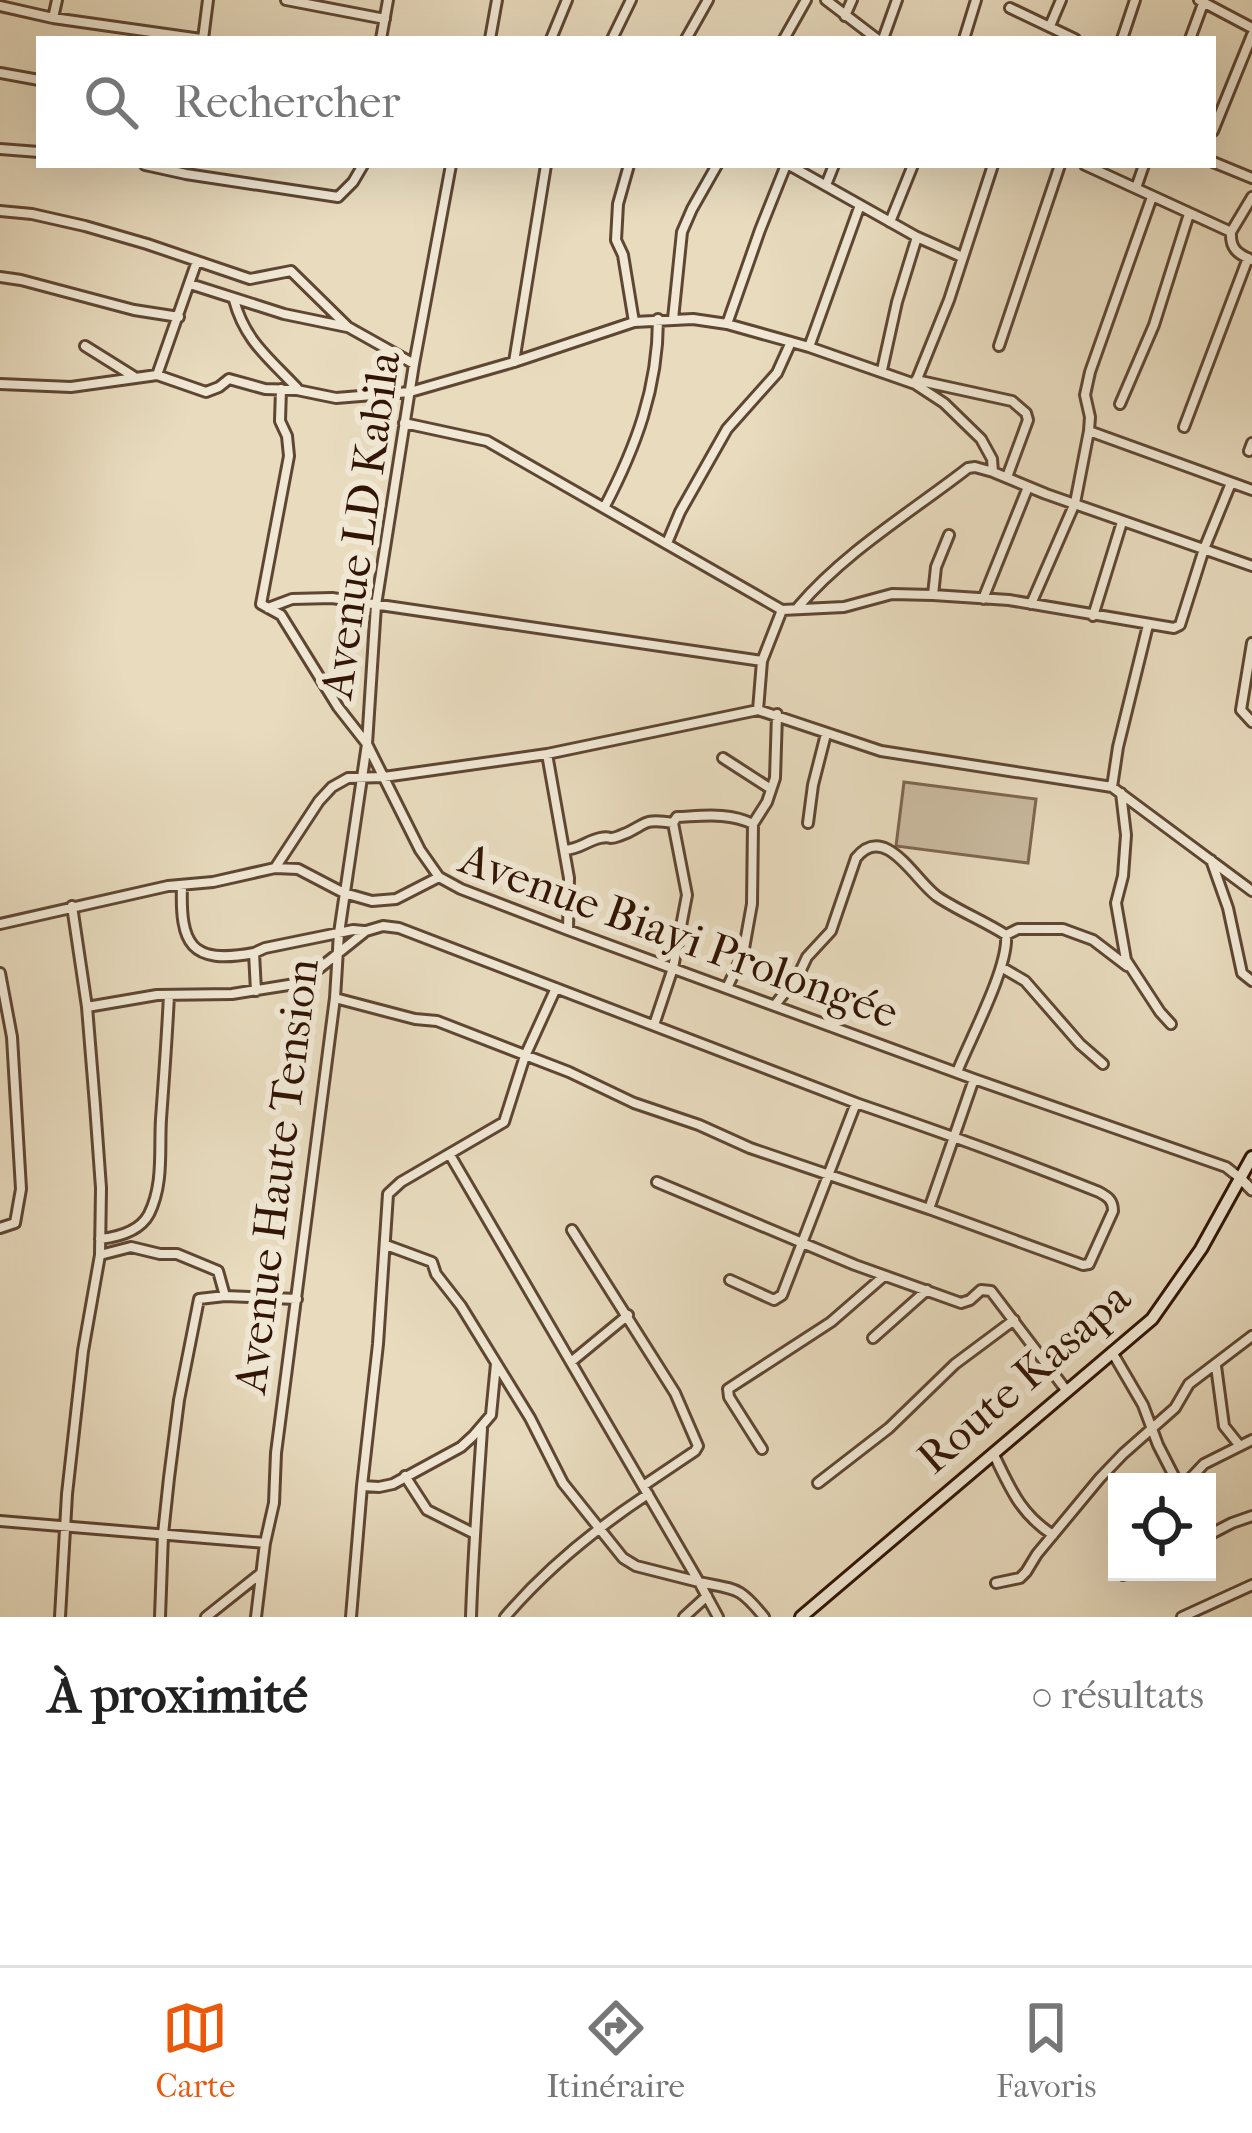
<!DOCTYPE html>
<html lang="fr">
<head>
<meta charset="utf-8">
<style>
  :root { --surface:#fff; --page:#f6f6f6; --text:#222; --muted:#767676; --line:#e0e0e0; --accent:#ea580c }
  body { margin:0; font-family:"IM FELL French Canon",serif; background:var(--page); color:var(--text) }
  .controls { position:absolute; right:36px; bottom:36px; display:grid; overflow:hidden; border-radius:0px; box-shadow:0 12px 48px #0002 }
  .controls button { width:108px; height:108px; display:grid; place-items:center; padding:0; border:0; border-bottom:3px solid var(--line); background:var(--surface); color:var(--text); font:60px sans-serif }
  .list { margin:0; padding:0; list-style:none }
  h2 { display:flex; justify-content:space-between; align-items:center; height:156px; margin:0; padding:0 48px; font-size:51px }
  h2 small { font-size:39px; font-weight:400; color:var(--muted) }
  .icon { flex:none; width:66px; height:66px; fill:none; stroke:currentColor; stroke-width:2; stroke-linecap:round; stroke-linejoin:round }
  .map { position:relative; flex:none; width:1252px; height:1617px; overflow:hidden }
  .search { position:absolute; background:var(--surface); box-shadow:0 12px 48px #0002; left:36px; right:36px; top:36px; height:132px; display:flex; align-items:center; gap:30px; box-sizing:border-box; padding:0 42px; border-radius:0px; color:var(--muted); font-size:45px }
  .sheet { height:348px; background:var(--surface) }
  nav { display:flex; justify-content:space-around; align-items:center; box-sizing:border-box; height:168px; border-top:3px solid var(--line); background:var(--surface); font-size:33px; color:var(--muted) }
  nav a { display:grid; justify-items:center; gap:6px }
  nav .on { color:var(--accent) }
  .map>svg:first-child { display:block }
</style>
</head>
<body>
<div class="map">
<svg width="1252" height="1617" viewBox="0 0 1252 1617">
  <rect width="100%" height="100%" fill="#e8dbbe"/>
  <filter id="stains"><feTurbulence type="fractalNoise" baseFrequency=".00167" numOctaves="4"/><feColorMatrix values="0 0 0 0 .2 0 0 0 0 .09 0 0 0 0 .02 0 0 0 .5 -.17"/></filter>
  <radialGradient id="worn" r=".72"><stop offset=".6" stop-color="#630" stop-opacity="0"/><stop offset="1" stop-color="#630" stop-opacity=".3"/></radialGradient>
  <path fill="#c9b99e" stroke="#7d6650" stroke-width="3" d="M904 782 1036 799 1028 863 896 846Z"/>
  <g fill="none" stroke-linecap="round" stroke-linejoin="round">
    <defs>
      <path id="minor" d="M286 0 385 19
        M826 0 877 39
        M1199 0 1252 28
        M0 6 53 18 201 39
        M1010 8 1075 39
        M845 16 852 0
        M53 18 57 0
        M1050 26 1061 0
        M203 39 208 0
        M381 39 388 0
        M490 39 497 0
        M551 39 567 0
        M612 39 631 0
        M686 39 708 0
        M784 39 806 0
        M883 39 897 0
        M964 39 976 0
        M1122 39 1135 0
        M1190 39 1204 1
        M0 73 39 80
        M1213 131 1252 35
        M0 149 39 152
        M1213 162 1252 178
        M145 165 186 174 338 197 353 182 363 165
        M451 165 414 364 376 605 367 744 420 850 439 877 461 889 568 930 974 1079 1226 1167 1240 1178
        M629 165 618 204 616 240 623 255 634 322
        M789 165 917 237 962 257
        M1085 165 1231 232C1230 248 1237 254 1252 260
        M826 185 834 165
        M1136 188 1144 165
        M0 211 32 214 85 226 147 244 250 279 291 271 348 327 414 364
        M890 222 913 165
        M1231 232 1252 197
        M0 277 21 280 134 310 179 317
        M190 284 284 314 347 327
        M234 300C245 341 269 358 297 388
        M673 319 682 232 692 209 717 165
        M727 324 760 230 786 165
        M85 346 133 376
        M999 346 1060 165
        M809 347 860 205
        M514 362 546 165
        M882 370 897 302 917 237
        M157 375 197 261
        M916 380 1012 401 1026 413 1028 420 1007 477
        M0 384 71 387 157 375 206 392 219 387 229 379 265 389 297 390 336 398 410 392 514 362 634 322 693 319 727 324 809 347 915 384 944 403 981 439 992 459 993 472 1046 494 1252 566
        M915 384 949 300 993 165
        M1120 404 1154 325 1189 214
        M404 423 487 441 782 610 844 607 892 594 933 595 1009 600 1174 628 1180 625 1204 549 1231 483
        M1184 427 1248 258
        M1089 431 1252 490
        M1249 451 1252 443
        M604 508C636 447 658 388 658 319
        M667 543 680 512 727 429 777 373 791 342
        M933 595 936 567 949 535
        M983 599 1028 487
        M1031 604 1075 503 1089 431 1090 417 1085 395 1090 372 1152 197
        M798 607C846 551 910 513 968 468L975 467 993 472
        M268 608 292 599 332 598 762 661
        M1093 616 1122 522
        M1252 643 1241 710 1252 722
        M758 710 762 661 782 610
        M547 754 569 878 568 930
        M723 758 771 789
        M1112 787 1118 747 1148 625
        M1121 793 1126 835 1123 876 1116 903 1126 960 1160 1012 1171 1024
        M808 823 813 785 826 734
        M564 850C581 849 586 841 600 838 613 835 606 841 619 836 646 827 639 817 673 823
        M1211 860 1228 908 1242 973 1252 981
        M275 868 319 801 332 787 348 778 384 777 547 754 758 710 881 751 1112 787 1252 891
        M182 885C180 944 190 965 254 953
        M0 924 168 886 213 882 275 868 298 869 344 893 372 901 396 899 439 877
        M1006 935 1018 929H1063L1093 940 1127 966
        M1001 967 1025 981 1080 1044 1103 1064
        M0 973 12 1037 21 1189 15 1223 0 1228
        M727 988 743 954 752 904 753 824 767 802 775 778 777 714
        M256 991 254 953 265 948 353 930 364 931
        M335 998 415 1019 437 1021 569 1072 634 1103 699 1125 750 1148 929 1209
        M775 1005 799 974 807 957 831 931 856 858C886 821 916 883 938 897 959 911 984 921 1006 935 1009 967 970 1039 957 1072
        M87 1007 157 995 232 994 301 983 366 931 383 926 399 928 856 1103C938 1131 1019 1160 1099 1192 1108 1197 1113 1200 1113 1211L1089 1264 1083 1265 929 1209 974 1079
        M654 1025 673 968 687 895 673 823 677 817C703 816 729 812 753 824
        M450 1155 699 1582C737 1590 739 1586 764 1617
        M657 1182 855 1265 961 1303 970 1300 981 1290 991 1291 1066 1390
        M572 1230 675 1393 698 1446 695 1451 643 1486
        M100 1239C118 1237 140 1231 149 1214 164 1184 159 1150 161 1119 164 1078 167 1036 169 995
        M386 1245 432 1262 436 1274 461 1306 530 1418 563 1483 623 1558 636 1566 699 1582 718 1617
        M100 1255 131 1247 160 1254H177L218 1271 225 1296 297 1299
        M730 1280 774 1300 782 1295 856 1103
        M873 1338 927 1290
        M1112 1352 1143 1405 1158 1445 1177 1482
        M571 1362 628 1315
        M1216 1366 1224 1426 1240 1446
        M762 1449 729 1397 728 1389 831 1322 884 1276
        M993 1453C1010 1487 1019 1513 1053 1535
        M405 1476 427 1510 473 1533
        M1187 1482 1204 1464 1252 1440
        M818 1483 889 1428 955 1364 1014 1320
        M362 1486 379 1487 393 1484 461 1447 473 1436 491 1415 496 1364
        M0 1521 265 1543
        M1207 1536 1232 1523 1252 1516
        M1123 1575 1125 1572
        M996 1583 1020 1578 1026 1572 1037 1554 1100 1478 1123 1454 1175 1408 1189 1384 1252 1336
        M60 1617 67 1494 83 1351 100 1255 101 1188 95 1105 87 1007 72 906
        M160 1617 163 1534 169 1478 179 1400 199 1299 225 1296
        M206 1617 260 1574
        M256 1617 265 1543 274 1503 276 1453 335 998 339 933 367 744 338 707 281 615 261 604 289 456 287 436 280 421 281 389
        M351 1617 362 1486 378 1344 388 1194 401 1182 504 1122 525 1056 556 988
        M471 1617C473 1554 478 1491 482 1429
        M505 1617C546 1569 595 1529 648 1494
        M684 1617 707 1596
        M1182 1617 1252 1585"/>
      <path id="tertiary" d="M1240 1178 1252 1190"/>
      <path id="secondary" d="M801 1617 1152 1319 1201 1249 1252 1157"/>
    </defs>
    <use href="#minor" stroke="#5f4632" stroke-width="14"/>
    <use href="#tertiary" stroke="#5f4632" stroke-width="15"/>
    <use href="#secondary" stroke="#311403" stroke-width="16"/>
    <use href="#minor" stroke="#f0e8d5" stroke-width="8"/>
    <use href="#tertiary" stroke="#f0e8d5" stroke-width="9"/>
    <use href="#secondary" stroke="#f0e8d5" stroke-width="10"/>
  </g>
  <g text-anchor="middle" dominant-baseline="central" stroke-width="12" stroke-linejoin="round" paint-order="stroke">
    <g font-size="45" fill="#311403" stroke="#f0e8d5">
      <text transform="translate(361 525) rotate(-82)">Avenue LD Kabila</text>
      <text transform="translate(679 936) rotate(20)">Avenue Biayi Prolongée</text>
      <text transform="translate(277 1176) rotate(-83)">Avenue Haute Tension</text>
      <text transform="translate(1024 1378) rotate(-41)">Route Kasapa</text>
    </g>
  </g>
  <rect width="100%" height="100%" filter="url(#stains)"/>
  <rect width="100%" height="100%" fill="url(#worn)"/>
</svg>
<div class="controls">
<button><svg class="icon" aria-label="locate" viewBox="0 0 24 24"><circle cx="12" cy="12" r="6"/><path d="M12 2v4M12 18v4M2 12h4M18 12h4"/></svg></button>
</div>
<div class="search"><svg class="icon" aria-label="search" viewBox="0 0 24 24"><circle cx="10" cy="10" r="6"/><path d="M15 15l6 6"/></svg>Rechercher</div>
</div>
<section class="sheet">
<h2>À proximité<small>0 résultats</small></h2>
<ul class="list">
</ul>
</section>
<nav>
<a class="on"><svg class="icon" aria-label="map" viewBox="0 0 24 24"><path d="M3 6l6-2 6 2 6-2v14l-6 2-6-2-6 2zM9 4v14M15 6v14"/></svg>Carte</a>
<a><svg class="icon" aria-label="directions" viewBox="0 0 24 24"><path d="M12 3l9 9-9 9-9-9zM9 14v-3h6M13 9l2 2-2 2"/></svg>Itinéraire</a>
<a><svg class="icon" aria-label="saved" viewBox="0 0 24 24"><path d="M7 4h10v16l-5-4-5 4z"/></svg>Favoris</a>
</nav>
</body>
</html>
